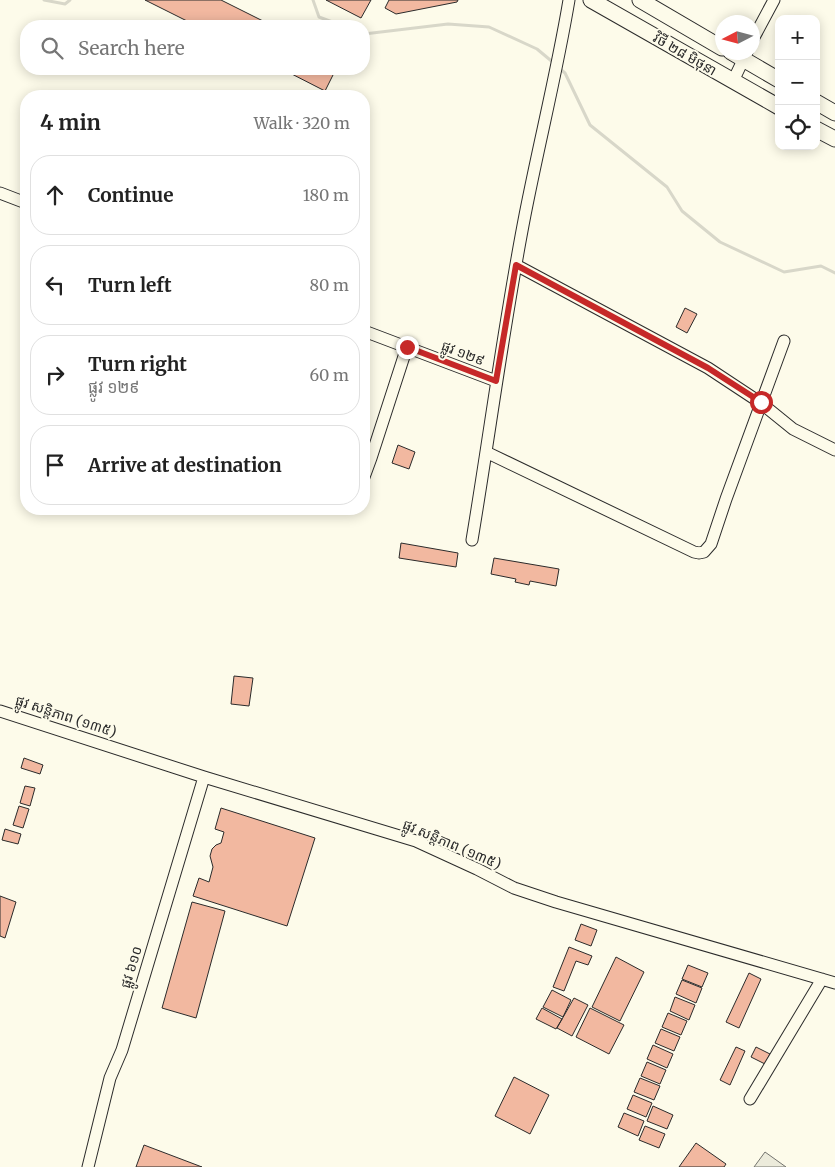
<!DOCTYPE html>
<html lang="en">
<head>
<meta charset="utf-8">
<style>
  :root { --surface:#fff; --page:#f6f6f6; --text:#222; --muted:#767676; --line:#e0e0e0 }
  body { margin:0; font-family:Merriweather,"Noto Sans Khmer",serif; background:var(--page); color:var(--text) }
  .controls { position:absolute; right:15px; top:15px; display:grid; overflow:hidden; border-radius:10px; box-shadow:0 2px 12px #0003 }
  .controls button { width:45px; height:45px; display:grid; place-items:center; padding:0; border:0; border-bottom:1px solid var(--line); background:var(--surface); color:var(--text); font:25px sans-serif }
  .compass { position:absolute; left:715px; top:15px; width:45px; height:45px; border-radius:50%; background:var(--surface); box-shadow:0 2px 12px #0003; rotate:264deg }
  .stop { position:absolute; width:15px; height:15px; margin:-11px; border:4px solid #c62828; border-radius:50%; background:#fff }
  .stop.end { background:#c62828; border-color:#fff; box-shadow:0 1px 5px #0008 }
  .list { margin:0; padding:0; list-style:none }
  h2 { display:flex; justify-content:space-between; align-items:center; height:65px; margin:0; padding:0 20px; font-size:21px }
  h2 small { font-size:16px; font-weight:400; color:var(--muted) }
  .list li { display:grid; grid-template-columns:32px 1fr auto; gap:15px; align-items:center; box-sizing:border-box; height:80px; margin:0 10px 10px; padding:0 10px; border:1px solid var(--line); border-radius:20px }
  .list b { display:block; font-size:19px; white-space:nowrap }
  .list p { margin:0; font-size:16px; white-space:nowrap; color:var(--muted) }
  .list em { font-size:16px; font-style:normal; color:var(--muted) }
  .icon { flex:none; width:28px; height:28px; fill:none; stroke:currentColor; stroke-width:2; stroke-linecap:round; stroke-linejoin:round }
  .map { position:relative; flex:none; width:835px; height:1167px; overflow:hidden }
  .search { position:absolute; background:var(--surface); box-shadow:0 2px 12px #0003; left:20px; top:20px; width:350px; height:55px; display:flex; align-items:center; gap:12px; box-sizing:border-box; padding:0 18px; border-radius:20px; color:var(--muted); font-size:19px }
  .panel { position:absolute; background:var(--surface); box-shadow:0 2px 12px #0003; left:20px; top:90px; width:350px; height:425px; border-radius:20px }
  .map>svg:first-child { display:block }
</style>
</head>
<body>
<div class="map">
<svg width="835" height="1167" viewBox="0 0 835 1167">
  <rect width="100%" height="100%" fill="#fdfbea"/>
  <path fill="#ecebdb" stroke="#74746e" d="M765 1152 786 1167H754Z"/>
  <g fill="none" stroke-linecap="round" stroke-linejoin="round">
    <path stroke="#d8d7c9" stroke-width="3" d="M44 0 65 4 70 0
      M313 0 319 17 343 26
      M364 34 448 24 489 27 537 49 555 64
      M559 68 565 73 590 125 667 187 682 211 720 242 784 272 821 266 835 273"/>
  </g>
  <path fill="#f2b8a0" stroke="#2b2b2b" d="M145 0H221L273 26H197Z
    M326 0H371L361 18Z
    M389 0H458L457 2 396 14 385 8Z
    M282 69H336L325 91Z
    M685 308 697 314 687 333 676 327Z
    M398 445 415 452 409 469 392 463Z
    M401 543 458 553 456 567 399 558Z
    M494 558 559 569 556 586 530 581 529 585 515 582 516 579 491 574Z
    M234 676 253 678 249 706 231 704Z
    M24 758 43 765 40 774 21 768Z
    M25 786 35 788 30 806 20 803Z
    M19 806 29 809 23 828 13 825Z
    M221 808 315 838 287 926 193 896 199 878 209 882 213 867 210 856 212 849 216 845 221 843 224 832 215 829Z
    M5 829 21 834 18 844 2 840Z
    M0 896 16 902 5 938 0 936Z
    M192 902 225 911 196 1018 162 1008Z
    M581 924 597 930 591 946 575 940Z
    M569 947 592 956 588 965 576 961 564 991 553 987Z
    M616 957 644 972 620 1021 592 1007Z
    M688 965 708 973 702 987 682 979Z
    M749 973 761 979 739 1028 726 1022Z
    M682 980 702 988 696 1003 676 994Z
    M552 990 571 1000 563 1017 543 1007Z
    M675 997 695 1005 689 1020 670 1011Z
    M574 998 588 1005 572 1036 557 1028Z
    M542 1008 562 1019 556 1029 536 1019Z
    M590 1008 624 1025 609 1054 576 1037Z
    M668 1013 687 1021 681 1035 662 1027Z
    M661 1029 680 1037 674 1051 655 1043Z
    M653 1045 673 1054 667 1068 647 1059Z
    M736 1047 745 1051 730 1085 720 1080Z
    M756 1047 770 1054 765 1064 751 1057Z
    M647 1062 666 1070 660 1084 641 1076Z
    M514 1077 549 1095 530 1134 495 1116Z
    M640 1078 660 1086 654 1100 634 1092Z
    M633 1095 652 1103 646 1117 627 1109Z
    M653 1106 673 1115 667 1129 647 1121Z
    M624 1113 644 1121 638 1136 618 1127Z
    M645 1126 665 1134 659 1148 639 1140Z
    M696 1143 726 1164 724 1167H679Z
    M144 1145 202 1167H136Z"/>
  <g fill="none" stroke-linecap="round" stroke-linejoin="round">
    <defs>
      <path id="minor" d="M752 41 774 0
        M733 81 747 52
        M0 193 26 203
        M516 265 708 368 761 403 793 429 835 450
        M364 331 496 381
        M486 452 694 552 699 553 704 552 711 544 726 499 784 341
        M364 477 371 458 407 347
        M472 540C490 432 504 323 525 215 539 143 557 72 569 0
        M0 711 204 777 416 841 477 869 514 888 556 902 835 983
        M750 1099 822 979
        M88 1167 110 1078 122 1050 204 777"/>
      <path id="major" d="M591 0 779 107
        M640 0 722 48
        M731 52 779 80
        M816 102 835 113
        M816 129 835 139"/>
    </defs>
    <use href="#minor" stroke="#2b2b2b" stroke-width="13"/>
    <use href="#major" stroke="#2b2b2b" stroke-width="17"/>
    <use href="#minor" stroke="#fdfbea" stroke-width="11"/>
    <use href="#major" stroke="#fdfbea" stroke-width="15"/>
  </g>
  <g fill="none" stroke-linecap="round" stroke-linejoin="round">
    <path stroke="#c62828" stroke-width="6" d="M407 347 496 381 516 265 708 368 761 402"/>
  </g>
  <g text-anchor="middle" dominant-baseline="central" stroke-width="4" stroke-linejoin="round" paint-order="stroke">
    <g font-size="14" fill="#2b2b2b" stroke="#fdfbea">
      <text transform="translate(685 54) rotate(30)">វិថី ២៨ មិថុនា</text>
      <text transform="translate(463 353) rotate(21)">ផ្លូវ ១២៩</text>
      <text transform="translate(66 716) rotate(18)">ផ្លូវ សន្តិភាព (១៣៥)</text>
      <text transform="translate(452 844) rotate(23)">ផ្លូវ សន្តិភាព (១៣៥)</text>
      <text transform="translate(131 967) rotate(-73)">ផ្លូវ ៦១០</text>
    </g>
  </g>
</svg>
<div class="controls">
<button>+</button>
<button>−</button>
<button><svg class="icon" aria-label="locate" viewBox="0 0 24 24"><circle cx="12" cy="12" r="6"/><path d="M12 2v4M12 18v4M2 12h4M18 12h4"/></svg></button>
</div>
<svg class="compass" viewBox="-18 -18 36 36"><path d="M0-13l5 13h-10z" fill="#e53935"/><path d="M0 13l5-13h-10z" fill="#767676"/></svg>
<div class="stop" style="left:761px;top:402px"></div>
<div class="stop end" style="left:407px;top:347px"></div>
<div class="search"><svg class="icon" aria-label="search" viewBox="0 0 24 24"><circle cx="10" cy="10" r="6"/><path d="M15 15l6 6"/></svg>Search here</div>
<section class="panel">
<h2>4 min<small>Walk · 320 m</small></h2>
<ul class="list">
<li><svg class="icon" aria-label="ahead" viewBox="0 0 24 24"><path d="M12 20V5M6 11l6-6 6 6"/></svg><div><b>Continue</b></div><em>180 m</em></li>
<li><svg class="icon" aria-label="left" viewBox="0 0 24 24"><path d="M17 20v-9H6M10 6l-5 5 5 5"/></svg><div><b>Turn left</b></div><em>80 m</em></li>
<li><svg class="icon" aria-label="right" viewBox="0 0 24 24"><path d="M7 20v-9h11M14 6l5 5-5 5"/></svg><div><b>Turn right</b><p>ផ្លូវ ១២៩</p></div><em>60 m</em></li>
<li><svg class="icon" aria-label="arrive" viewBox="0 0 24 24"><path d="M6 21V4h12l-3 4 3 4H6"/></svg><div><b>Arrive at destination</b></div></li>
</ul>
</section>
</div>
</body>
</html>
